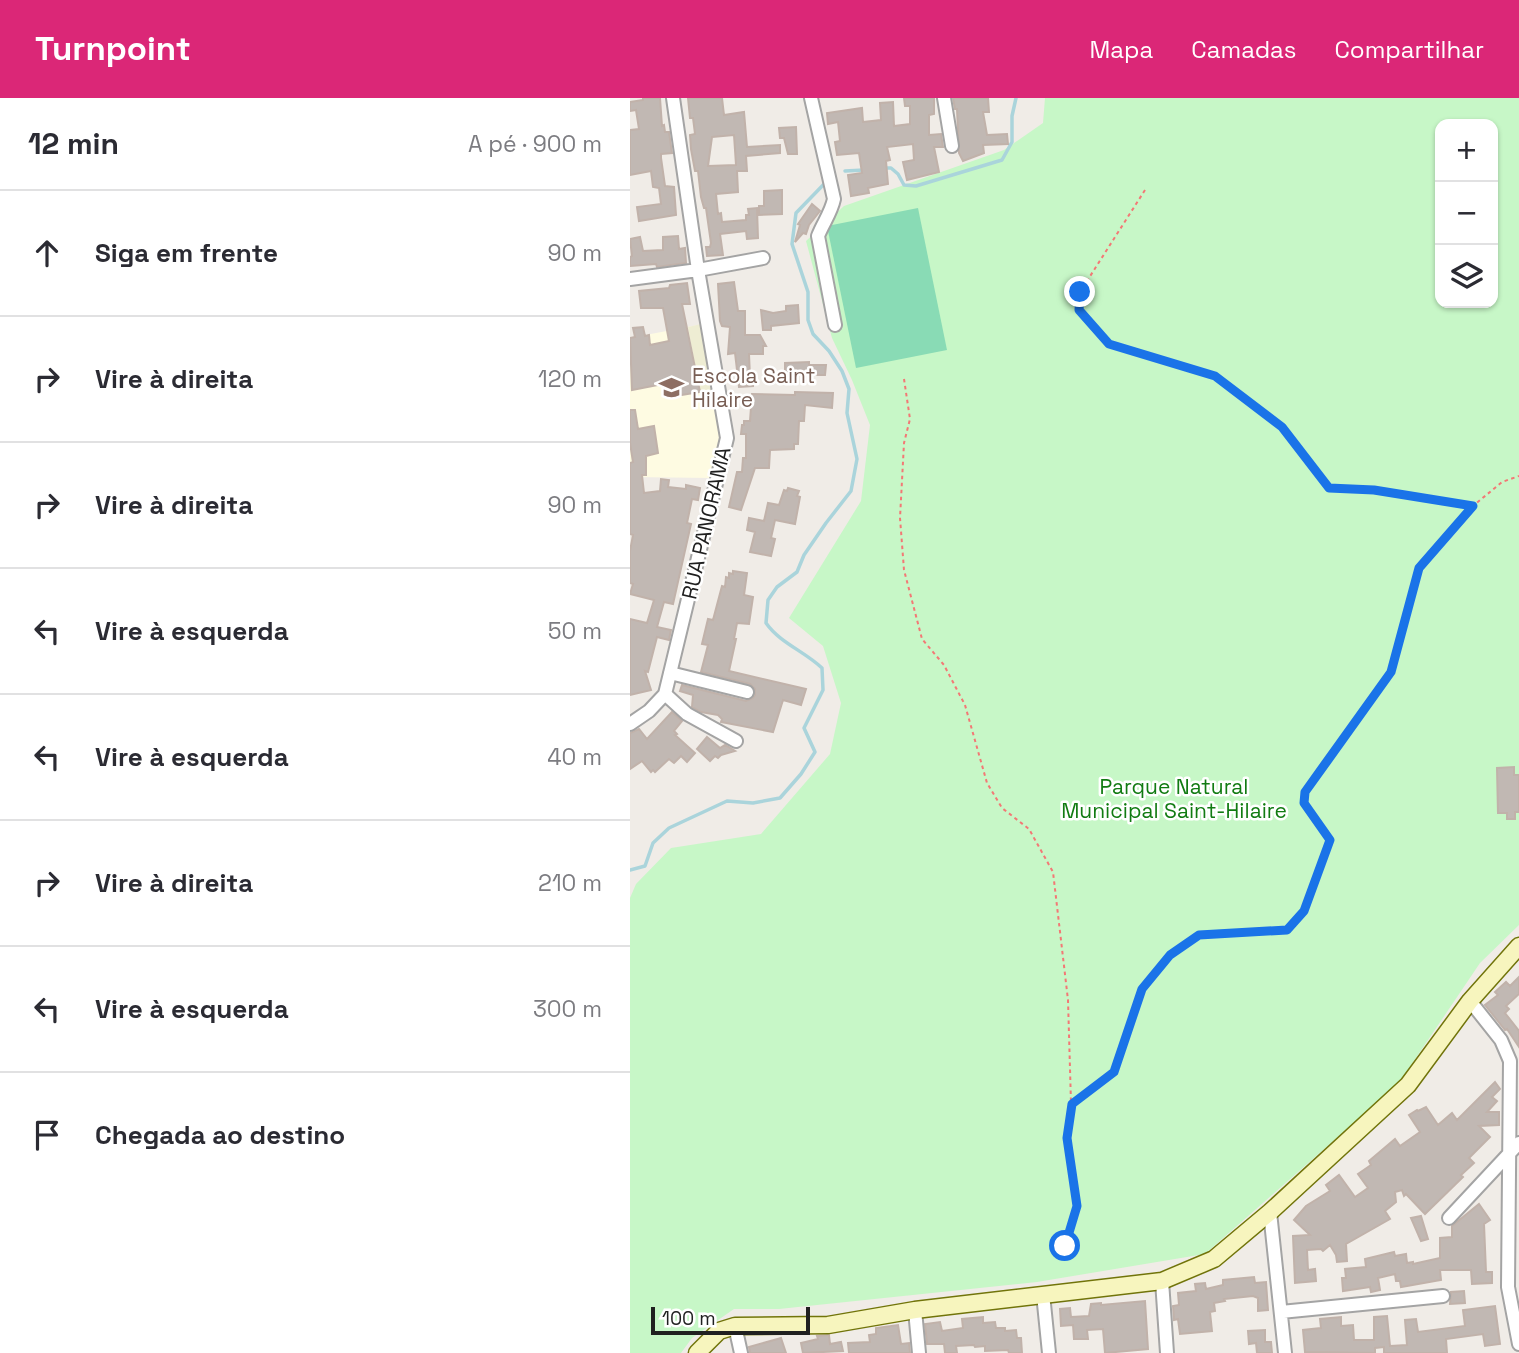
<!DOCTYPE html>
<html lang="pt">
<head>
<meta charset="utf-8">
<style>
  :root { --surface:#fff; --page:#f2f2f3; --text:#2b2b33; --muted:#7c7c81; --line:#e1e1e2; --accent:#db2777 }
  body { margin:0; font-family:"Space Grotesk",sans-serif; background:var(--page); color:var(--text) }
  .controls { position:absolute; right:21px; top:21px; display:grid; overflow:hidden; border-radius:14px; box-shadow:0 2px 5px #0004 }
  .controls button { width:63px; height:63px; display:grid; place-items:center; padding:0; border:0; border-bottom:2px solid var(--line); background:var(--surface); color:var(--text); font:35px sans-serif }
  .scale { position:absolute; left:21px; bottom:18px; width:159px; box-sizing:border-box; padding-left:7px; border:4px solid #202020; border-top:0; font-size:19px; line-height:24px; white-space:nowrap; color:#202020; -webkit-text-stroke:5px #fff; paint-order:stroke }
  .stop { position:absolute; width:21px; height:21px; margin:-16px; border:5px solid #1a73e8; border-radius:50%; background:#fff }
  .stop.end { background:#1a73e8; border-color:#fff; box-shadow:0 2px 7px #0008 }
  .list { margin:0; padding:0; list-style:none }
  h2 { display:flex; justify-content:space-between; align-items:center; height:91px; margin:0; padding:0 28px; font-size:30px }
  h2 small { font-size:23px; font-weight:400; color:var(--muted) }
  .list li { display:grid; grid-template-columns:46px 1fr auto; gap:21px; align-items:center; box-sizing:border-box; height:126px; padding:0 28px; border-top:2px solid var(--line) }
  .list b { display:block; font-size:26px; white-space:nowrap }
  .list em { font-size:23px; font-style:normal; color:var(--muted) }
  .icon { flex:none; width:38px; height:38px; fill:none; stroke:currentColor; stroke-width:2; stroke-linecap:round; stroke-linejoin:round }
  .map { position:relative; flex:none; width:889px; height:1255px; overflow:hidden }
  header { display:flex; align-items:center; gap:42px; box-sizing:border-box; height:98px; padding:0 35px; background:var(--accent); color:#fff }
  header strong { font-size:33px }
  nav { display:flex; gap:38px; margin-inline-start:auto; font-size:24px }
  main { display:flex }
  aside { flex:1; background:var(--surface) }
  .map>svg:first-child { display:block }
</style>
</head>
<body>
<header>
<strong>Turnpoint</strong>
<nav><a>Mapa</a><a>Camadas</a><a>Compartilhar</a></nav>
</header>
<main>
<aside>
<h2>12 min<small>A pé · 900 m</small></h2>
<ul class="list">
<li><svg class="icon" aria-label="ahead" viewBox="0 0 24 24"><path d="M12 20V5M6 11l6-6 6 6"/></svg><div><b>Siga em frente</b></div><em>90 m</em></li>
<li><svg class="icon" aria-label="right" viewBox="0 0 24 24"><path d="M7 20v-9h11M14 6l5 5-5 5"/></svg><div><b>Vire à direita</b></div><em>120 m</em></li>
<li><svg class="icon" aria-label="right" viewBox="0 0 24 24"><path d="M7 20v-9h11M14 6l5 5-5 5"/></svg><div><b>Vire à direita</b></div><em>90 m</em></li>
<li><svg class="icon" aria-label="left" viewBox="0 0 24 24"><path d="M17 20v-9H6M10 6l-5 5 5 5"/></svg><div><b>Vire à esquerda</b></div><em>50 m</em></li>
<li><svg class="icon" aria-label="left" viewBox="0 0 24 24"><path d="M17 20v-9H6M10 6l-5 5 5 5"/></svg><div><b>Vire à esquerda</b></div><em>40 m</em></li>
<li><svg class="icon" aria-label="right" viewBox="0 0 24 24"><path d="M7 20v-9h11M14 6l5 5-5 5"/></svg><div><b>Vire à direita</b></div><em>210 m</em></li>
<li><svg class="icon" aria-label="left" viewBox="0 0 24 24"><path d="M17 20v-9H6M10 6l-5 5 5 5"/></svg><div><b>Vire à esquerda</b></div><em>300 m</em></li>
<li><svg class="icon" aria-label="arrive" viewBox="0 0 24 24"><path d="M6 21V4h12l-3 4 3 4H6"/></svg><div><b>Chegada ao destino</b></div></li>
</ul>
</aside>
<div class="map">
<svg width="889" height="1255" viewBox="0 0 889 1255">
  <rect width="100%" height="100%" fill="#f0ece7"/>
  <path fill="#fefbe2" d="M73 226 93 339 81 380 0 379V240Z"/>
  <path fill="#eeedd3" d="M71 226 83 292 70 294 58 229Z"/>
  <path fill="#c7f7c7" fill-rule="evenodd" d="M415 0H889V827L850 865 769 985 575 1156 407 1184 149 1211H104L62 1240 51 1255H0V800L6 786 41 750 131 736 200 656 211 605 193 548 159 520 231 403 240 327 222 282 202 240 176 143 214 108 374 52 413 25ZM810 26H863V205H810Z"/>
  <path fill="#89dbb5" d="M288 110 317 252 226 270 197 128Z"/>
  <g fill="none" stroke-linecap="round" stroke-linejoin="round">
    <path stroke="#aad4db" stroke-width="3.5" d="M252 70H261L268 76 274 87 286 88 372 62 382 44V18L386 0
      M215 73 234 72
      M0 772 15 768 23 745 39 730 97 703 123 705 150 700 171 676 185 654 174 630 193 592 192 570C174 553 150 545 136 525L138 502 147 489 167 474 174 457 196 425 221 393 227 361 217 315 219 291 212 273 199 253 183 236 178 222V194L162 146 166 115 196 84"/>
  </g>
  <path fill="#c1b8b3" stroke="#c1b2aa" stroke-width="2" fill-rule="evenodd" d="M13 0H30L32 28 34 27 35 34H39L42 55 31 56V60L35 88 44 89 46 117 9 123 7 109 31 106 29 90 23 89 21 73 0 77V32L9 31 6 12 0 13V4L13 2Z
    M58 0H92L94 17 114 14 117 49 150 47V55L116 58 117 73H107L108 94 86 96 88 116 91 115 92 124 116 122V117H119L118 111 127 110 128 140 117 141 116 133 90 136 93 157 77 158 76 149H80L81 145 76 110H74L71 99 68 73H65L61 51 60 37 65 36 63 20H60ZM104 37 106 67 78 68 82 39Z
    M274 0H304V16L299 17V37L311 36 313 49H304L309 74 277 82 273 64 284 62 283 46 257 49 260 62 256 63 258 86 238 90 239 95 221 98 218 77 232 75 229 55 207 57 205 44 210 43 208 24 198 26 197 15 232 10 233 24 251 22 250 5 263 4 264 28 280 26V8H275Z
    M323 0H358L359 14H353L357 37 377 36 378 46 353 47 354 55 333 63 329 55 327 11H325Z
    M166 29 167 56H158L154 40H150L149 30Z
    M152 92V116L129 117V108H134V93Z
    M182 106 190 113 179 127 176 136 173 135 165 144 170 127 168 126Z
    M48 138 49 151 55 150 56 165 27 169 26 166 0 168V159L2 158 0 141 10 139 13 153 33 152V139Z
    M104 184 108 213H115V237H130L136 248H133V256H119L120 279 123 278V288L109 289 105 255 98 256 100 229 92 228 90 223 88 186Z
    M57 185 60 206H52L70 294 45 298 43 284 2 292 0 240 5 239 3 230 13 229 15 238 19 237 20 247 39 243 33 210H11L9 193 39 190 40 187Z
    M168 207 169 225 141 228V232H133L131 212 143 215 156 213V208Z
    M179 264V267H196L195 277H182V274L155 275V265Z
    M165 294 203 295 202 310 175 307 174 323H169L168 346H164V351L140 352 139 370H125L111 412 99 409 107 374H112L113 360H116V336H111L112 327H114V323H120L122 296 165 297Z
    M0 312H5L8 331 24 328 28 355 16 358V377H12L14 395 30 393 31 381 39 382 38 389 56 391V387L70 390 68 402 62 401 57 425 61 426 43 506 34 504 27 529 41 532 39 542 27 539 18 574 15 573 21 592 0 597V521L17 525 24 502 0 496 3 486 0 485V453L3 437 0 436V365L3 364 0 345Z
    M158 390 169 393 167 398 170 399 165 426 145 422 141 440 145 441 141 458 120 454 125 434 117 432 119 420 134 423 138 405 149 407 154 392 157 393Z
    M103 473 117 475 114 497 123 499 119 526 107 525 104 541H106L99 573 176 591 171 607 153 602 143 634 91 624 92 621 88 617 71 614 62 609 63 597 50 593 52 587 116 603 123 600 125 597V591L120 586 71 574 78 547 72 546 78 521 83 522 92 488 95 489 96 479 99 480V475L103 476Z
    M42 614 52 623 44 633 47 636 45 637 65 655 57 664 51 658 44 665 39 661 25 674 23 672 21 674 12 663 0 671V635L9 631 17 641Z
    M77 639 90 650 95 647 105 653 91 657 88 660 85 658 80 663 67 651Z
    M884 669V677H889V714H885V721H877V715H868L867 670Z
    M889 879V896L876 908 879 911 875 915 889 933V949L877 931 875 932 855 907 868 897 865 894 876 884 880 888Z
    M865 984 870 991 862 999 867 1003 857 1014H869V1027L849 1028 860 1039 839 1060 844 1065 831 1077 833 1079 795 1116 776 1096 774 1098 772 1092 765 1094 766 1104 755 1113 760 1121 716 1146 717 1163 707 1164 706 1157 700 1147 693 1153 691 1151 677 1152 678 1172 685 1171 686 1183 665 1185 663 1138 680 1137 664 1122 676 1108 700 1093 696 1087 709 1077 725 1099 738 1090 728 1076 741 1067 739 1063 765 1041 770 1048 790 1034 779 1017 787 1012 788 1013 796 1009 808 1027 822 1015 827 1022Z
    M849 1106 860 1122 854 1126 856 1174H862V1185L842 1186 841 1172H810L811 1182 771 1189 770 1183H766L765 1176 748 1180 750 1192 741 1194 740 1189 713 1193 712 1180H716L715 1171 736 1169 735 1161 764 1154 765 1158 776 1156 777 1165 783 1164V1166L810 1160V1140L822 1139V1128Z
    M791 1118 798 1141 791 1143 781 1120Z
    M624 1179 625 1185 636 1184 638 1212 628 1213V1200L623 1198 594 1201 595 1203 584 1205 585 1213 580 1214 582 1233 550 1236 548 1221 544 1222 543 1208 549 1207 548 1195 566 1193 565 1186 575 1185 576 1191 593 1187V1182Z
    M834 1193 835 1205 820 1206 821 1194Z
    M515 1203 518 1251 475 1255 473 1231 457 1232 458 1241H444L443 1227 431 1228 430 1211 440 1210 441 1219 459 1218 461 1206 471 1205V1207Z
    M865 1208 870 1246 855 1248 853 1236 816 1241 817 1255H754V1249L745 1250V1255L675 1254 673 1232 691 1230 690 1221 711 1219V1228L723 1227 724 1242H744V1219L757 1218 760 1248 777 1247 775 1222 786 1221 788 1234 835 1228 833 1212Z
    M353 1219V1225L365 1224 366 1230H375V1233L386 1232 387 1240H391L392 1255H379L378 1252 355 1253V1248L345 1249 344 1247 326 1248 327 1255H315L314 1246H297L295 1226 310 1224 312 1233 333 1230 332 1221Z
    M268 1227 271 1246 279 1245 280 1255H219L218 1245 240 1244 239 1237 246 1236V1230Z
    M635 1232V1244H641L642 1255H627L626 1245 619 1246 618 1233Z
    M199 1237 200 1246 211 1244 213 1253 173 1255 171 1245 188 1241 187 1238Z
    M151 1240 156 1255H120L119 1249Z"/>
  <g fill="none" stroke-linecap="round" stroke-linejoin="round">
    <defs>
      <path id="minor" d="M181 0 204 101C201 115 193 125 188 138L205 227
        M314 0 322 48
        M0 181 68 172 133 160
        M40 575 117 594
        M35 596 57 616 106 643
        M0 626 19 613 35 596 97 340 68 172 43 0
        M840 903 871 942 880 963 878 1189 889 1246
        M640 1114 655 1255
        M819 1120 889 1045
        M532 1183 537 1255
        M413 1196 419 1255
        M285 1212 289 1255
        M651 1214 813 1198
        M105 1228 111 1255"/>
      <path id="secondary" d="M67 1255 89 1233 105 1228 198 1227 285 1212 532 1183 584 1161 640 1114 778 987 840 903 889 848"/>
    </defs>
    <use href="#minor" stroke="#a4a4a4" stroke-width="16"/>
    <use href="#secondary" stroke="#71740a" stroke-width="19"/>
    <path stroke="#f37875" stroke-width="2" stroke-dasharray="3.5 3.5" stroke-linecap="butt" d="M515 92 450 194 449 212 479 246 585 278 652 329 699 390 744 392 842 407
      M274 281 280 321 274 345 270 420 274 472 292 541 314 567 335 607 357 685 372 710 399 731 423 774 438 902 441 1005
      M424 1154 435 1148 447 1108 437 1040 441 1006 484 974 512 891 540 857 569 837 657 832 674 812 700 742 674 705 675 694 761 574 789 470 843 408 872 384 889 378"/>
    <use href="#minor" stroke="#fff" stroke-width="12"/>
    <use href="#secondary" stroke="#f7f5be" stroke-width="16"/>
  </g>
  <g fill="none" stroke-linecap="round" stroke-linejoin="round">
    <path stroke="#1a73e8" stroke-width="9" d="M435 1148 447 1108 437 1040 442 1006 484 974 512 891 540 857 569 837 657 832 674 813 700 742 674 705 675 694 761 574 789 470 843 408 744 392 699 390 652 329 585 278 479 246 449 212 450 194"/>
  </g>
  <defs>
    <symbol id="school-bare" viewBox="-9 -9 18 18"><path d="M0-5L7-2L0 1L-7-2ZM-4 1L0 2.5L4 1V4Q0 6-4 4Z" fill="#8d6e63" stroke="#fff" stroke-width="2.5" paint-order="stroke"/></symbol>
  </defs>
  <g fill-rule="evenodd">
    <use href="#school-bare" x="24" y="272" width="35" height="35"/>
  </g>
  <g text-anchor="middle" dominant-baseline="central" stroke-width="5" stroke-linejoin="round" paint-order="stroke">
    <g font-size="21" fill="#785e54" stroke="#fff" text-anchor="start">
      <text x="62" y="277">Escola Saint<tspan x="62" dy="24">Hilaire</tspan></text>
    </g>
    <g font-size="21" fill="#202020" stroke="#fff">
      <text transform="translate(76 425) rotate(-77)">RUA PANORAMA</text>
    </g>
    <g font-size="21" fill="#117b12" stroke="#fff">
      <text x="544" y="688">Parque Natural<tspan x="544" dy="24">Municipal Saint-Hilaire</tspan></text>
    </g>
  </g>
</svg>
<div class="controls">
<button>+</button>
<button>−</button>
<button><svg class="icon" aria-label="layers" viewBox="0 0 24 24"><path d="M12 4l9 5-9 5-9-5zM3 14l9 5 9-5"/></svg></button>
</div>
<div class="scale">100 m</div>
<div class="stop" style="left:435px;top:1148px"></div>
<div class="stop end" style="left:450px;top:194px"></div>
</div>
</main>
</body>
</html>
